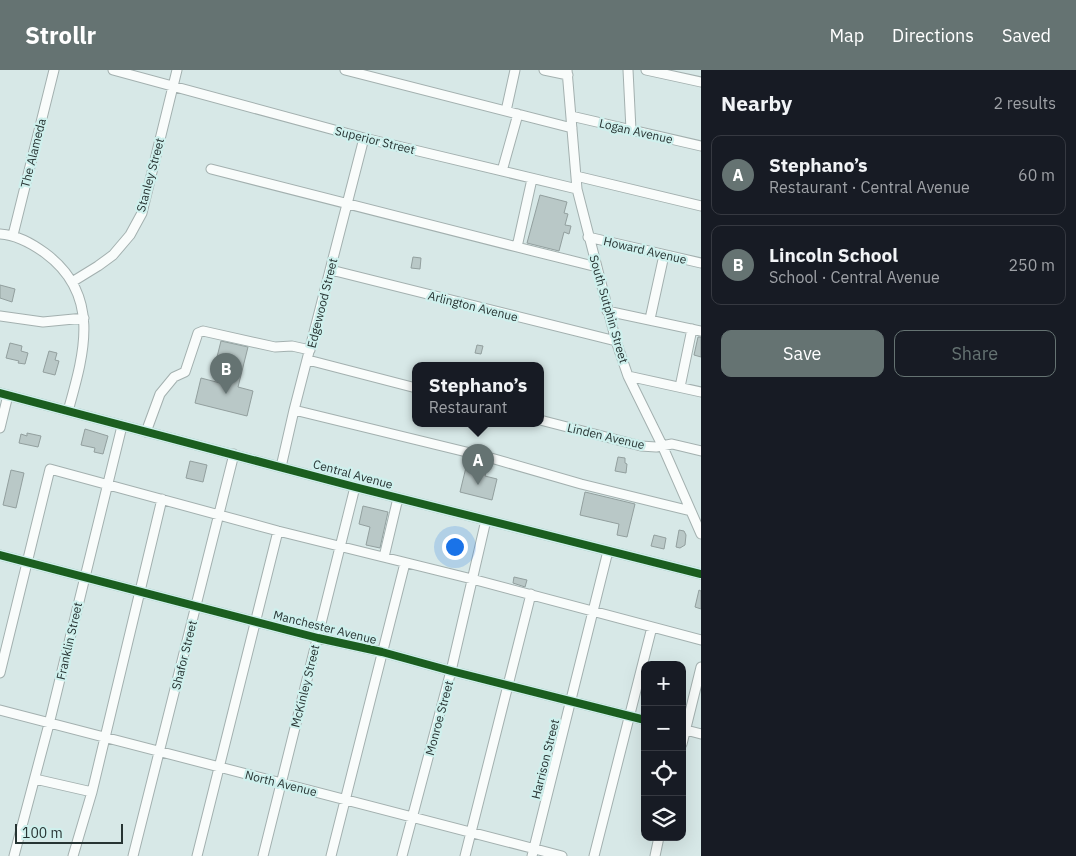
<!DOCTYPE html>
<html lang="en">
<head>
<meta charset="utf-8">
<style>
  :root { --surface:#171b24; --page:#20242c; --text:#f1f3f6; --muted:#9ea1a6; --line:#363941; --accent:#657372 }
  body { margin:0; font-family:"IBM Plex Sans",sans-serif; background:var(--page); color:var(--text) }
  .controls { position:absolute; right:15px; bottom:15px; display:grid; overflow:hidden; border-radius:10px; box-shadow:0 5px 20px #0002 }
  .controls button { width:45px; height:45px; display:grid; place-items:center; padding:0; border:0; border-bottom:1px solid var(--line); background:var(--surface); color:var(--text); font:25px sans-serif }
  .scale { position:absolute; left:15px; bottom:12px; width:108px; box-sizing:border-box; padding-left:5px; border:2px solid #273433; border-top:0; font-size:14px; line-height:18px; white-space:nowrap; color:#273433; -webkit-text-stroke:4px #cff0ed; paint-order:stroke }
  .you { position:absolute; left:454px; top:476px; width:18px; height:18px; margin:-12px; border:4px solid #fff; border-radius:50%; background:#1a73e8; box-shadow:0 0 0 8px #1a73e833 }
  .badge { display:grid; place-items:center; width:32px; height:32px; border-radius:50%; background:var(--accent); color:#fff; font-size:16px; font-weight:700 }
  .pin { position:absolute; translate:-50% -41px; filter:drop-shadow(0 1px 2px #0008) }
  .pin::after { content:''; position:absolute; top:26px; width:18px; height:15px; background:inherit; clip-path:polygon(0 0,100% 0,50% 100%) }
  .popup { position:absolute; left:412px; top:292px; width:132px; height:65px; box-sizing:border-box; display:grid; place-content:center; border-radius:10px; background:var(--surface); filter:drop-shadow(0 1px 4px #0005); font-size:16px; white-space:nowrap; color:var(--muted) }
  .popup b { font-size:19px; color:var(--text) }
  .popup::after { content:''; position:absolute; left:50%; top:100%; margin-left:-10px; border:10px solid transparent; border-top-color:var(--surface) }
  .list { margin:0; padding:0; list-style:none }
  h2 { display:flex; justify-content:space-between; align-items:center; height:65px; margin:0; padding:0 20px; font-size:21px }
  h2 small { font-size:16px; font-weight:400; color:var(--muted) }
  .list li { display:grid; grid-template-columns:32px 1fr auto; gap:15px; align-items:center; box-sizing:border-box; height:80px; margin:0 10px 10px; padding:0 10px; border:1px solid var(--line); border-radius:10px }
  .list b { display:block; font-size:19px; white-space:nowrap }
  .list p { margin:0; font-size:16px; white-space:nowrap; color:var(--muted) }
  .list em { font-size:16px; font-style:normal; color:var(--muted) }
  .actions { display:flex; gap:10px; padding:15px 20px }
  .actions a { flex:1; padding:11px 0; border:1px solid var(--accent); border-radius:10px; text-align:center; font-size:18px; color:var(--accent) }
  .actions .main { background:var(--accent); color:#fff }
  .icon { flex:none; width:28px; height:28px; fill:none; stroke:currentColor; stroke-width:2; stroke-linecap:round; stroke-linejoin:round }
  .map { position:relative; flex:none; width:701px; height:786px; overflow:hidden }
  header { display:flex; align-items:center; gap:30px; box-sizing:border-box; height:70px; padding:0 25px; background:var(--accent); color:#fff }
  header strong { font-size:24px }
  nav { display:flex; gap:28px; margin-inline-start:auto; font-size:18px }
  main { display:flex }
  aside { flex:1; background:var(--surface) }
  .map>svg:first-child { display:block }
</style>
</head>
<body>
<header>
<strong>Strollr</strong>
<nav><a>Map</a><a>Directions</a><a>Saved</a></nav>
</header>
<main>
<div class="map">
<svg width="701" height="786" viewBox="0 0 701 786">
  <rect width="100%" height="100%" fill="#d7e8e7"/>
  <path fill="#b9c8c7" stroke="#929f9e" d="M540 125 567 132 564 143 568 144 565 155 571 156 569 164 564 162 559 181 527 173Z
    M413 187 421 188 420 199 411 198Z
    M0 215 15 219 12 232 0 228Z
    M698 267H701V287L694 285Z
    M221 271 248 277 238 317 253 321 247 346 195 333 201 308 220 313 223 301 214 299Z
    M10 273 22 276 21 281 28 283 25 294 18 293 19 291 6 288Z
    M477 275 483 276 481 284 475 283Z
    M49 281 57 283 55 290 59 291 55 305 43 302Z
    M85 359 108 366 103 384 94 382 95 378 81 375Z
    M27 363 41 366 38 377 19 373 21 364 27 366Z
    M618 387 625 388V393L627 394 626 403 615 401Z
    M468 389 488 394 485 406 497 409 492 430 460 422Z
    M190 391 207 395 203 412 186 408Z
    M11 400 24 403 16 438 3 435Z
    M585 422 635 434 627 467 617 465 619 454 580 445Z
    M363 436 388 442 380 478 366 475 370 457 359 454Z
    M679 460 684 461 686 465 685 475 680 478 676 477Z
    M654 465 666 468 664 479 651 476Z
    M514 507 527 510 525 517 513 513Z
    M699 520 701 521V539L695 537Z"/>
  <g fill="none" stroke-linecap="round" stroke-linejoin="round">
    <defs>
      <path id="minor" d="M113 0 364 68 577 119
        M345 0 572 58
        M544 0 568 5
        M567 0 577 119 616 271 628 306 662 375 701 464
        M628 0 631 60
        M646 0 701 12
        M506 41 515 0
        M571 46 701 76
        M211 99 517 177 532 109
        M502 101 518 44
        M576 106 701 136
        M0 164C17 165 31 173 45 183 102 225 84 284 68 341
        M13 165 54 0
        M588 167 701 193
        M517 177 597 197
        M331 200 616 271
        M72 212 98 196 113 185 130 165 142 143 177 0
        M607 241 701 261
        M0 246 43 252 84 248
        M650 249 664 185
        M308 290 416 318
        M628 306 701 322
        M680 317 692 259
        M0 323 355 417 701 504
        M294 340 491 388 581 414 691 441
        M540 350 641 376 656 377 672 374 701 381
        M0 358 8 325
        M146 362 160 324 174 307 185 302 198 263 203 261 275 277 292 276 310 280
        M281 397 294 340 364 68
        M0 485 318 568 382 582 451 601 645 650
        M384 487 398 428
        M0 603 50 399 278 461 472 509 701 570
        M0 640 562 786
        M682 659 701 664
        M682 674 701 597
        M35 709 92 722
        M14 786 49 654 122 356
        M73 786 92 722 162 429
        M133 786 234 384
        M197 786 278 461
        M263 786 355 417
        M331 786 405 493
        M402 786 451 601 486 450
        M465 786 531 524
        M532 786 608 481
        M594 786 652 557
        M655 786 659 767"/>
    </defs>
    <use href="#minor" stroke="#a3b0af" stroke-width="11"/>
    <use href="#minor" stroke="#f9fcfb" stroke-width="9"/>
    <defs>
      <path id="cycleway" d="M0 323 355 417 701 504
        M0 485 318 568 382 582 451 601 645 650"/>
    </defs>
    <use href="#cycleway" stroke="#cff0ed" stroke-width="11"/>
    <use href="#cycleway" stroke="#1b5e20" stroke-width="8"/>
  </g>
  <g text-anchor="middle" dominant-baseline="central" stroke-width="4.5" stroke-linejoin="round" paint-order="stroke">
    <g font-size="12" fill="#273433" stroke="#cff0ed">
      <text transform="translate(636 61) rotate(13)">Logan Avenue</text>
      <text transform="translate(375 70) rotate(14)">Superior Street</text>
      <text transform="translate(33 83) rotate(-76)">The Alameda</text>
      <text transform="translate(150 105) rotate(-75)">Stanley Street</text>
      <text transform="translate(645 180) rotate(13)">Howard Avenue</text>
      <text transform="translate(322 233) rotate(-76)">Edgewood Street</text>
      <text transform="translate(473 236) rotate(14)">Arlington Avenue</text>
      <text transform="translate(609 239) rotate(74)">South Sutphin Street</text>
      <text transform="translate(606 366) rotate(13)">Linden Avenue</text>
      <text transform="translate(353 404) rotate(15)">Central Avenue</text>
      <text transform="translate(325 557) rotate(14)">Manchester Avenue</text>
      <text transform="translate(69 571) rotate(-77)">Franklin Street</text>
      <text transform="translate(184 585) rotate(-76)">Shafor Street</text>
      <text transform="translate(305 616) rotate(-76)">McKinley Street</text>
      <text transform="translate(439 648) rotate(-75)">Monroe Street</text>
      <text transform="translate(545 689) rotate(-76)">Harrison Street</text>
      <text transform="translate(281 713) rotate(14)">North Avenue</text>
    </g>
  </g>
</svg>
<div class="controls">
<button>+</button>
<button>−</button>
<button><svg class="icon" aria-label="locate" viewBox="0 0 24 24"><circle cx="12" cy="12" r="6"/><path d="M12 2v4M12 18v4M2 12h4M18 12h4"/></svg></button>
<button><svg class="icon" aria-label="layers" viewBox="0 0 24 24"><path d="M12 4l9 5-9 5-9-5zM3 14l9 5 9-5"/></svg></button>
</div>
<div class="scale">100 m</div>
<div class="you"></div>
<div class="pin badge" style="left:478px;top:415px">A</div>
<div class="popup"><b>Stephano’s</b>Restaurant</div>
<div class="pin badge" style="left:226px;top:324px">B</div>
</div>
<aside>
<h2>Nearby<small>2 results</small></h2>
<ul class="list">
<li><span class="badge">A</span><div><b>Stephano’s</b><p>Restaurant · Central Avenue</p></div><em>60 m</em></li>
<li><span class="badge">B</span><div><b>Lincoln School</b><p>School · Central Avenue</p></div><em>250 m</em></li>
</ul>
<div class="actions"><a class="main">Save</a><a>Share</a></div>
</aside>
</main>
</body>
</html>
